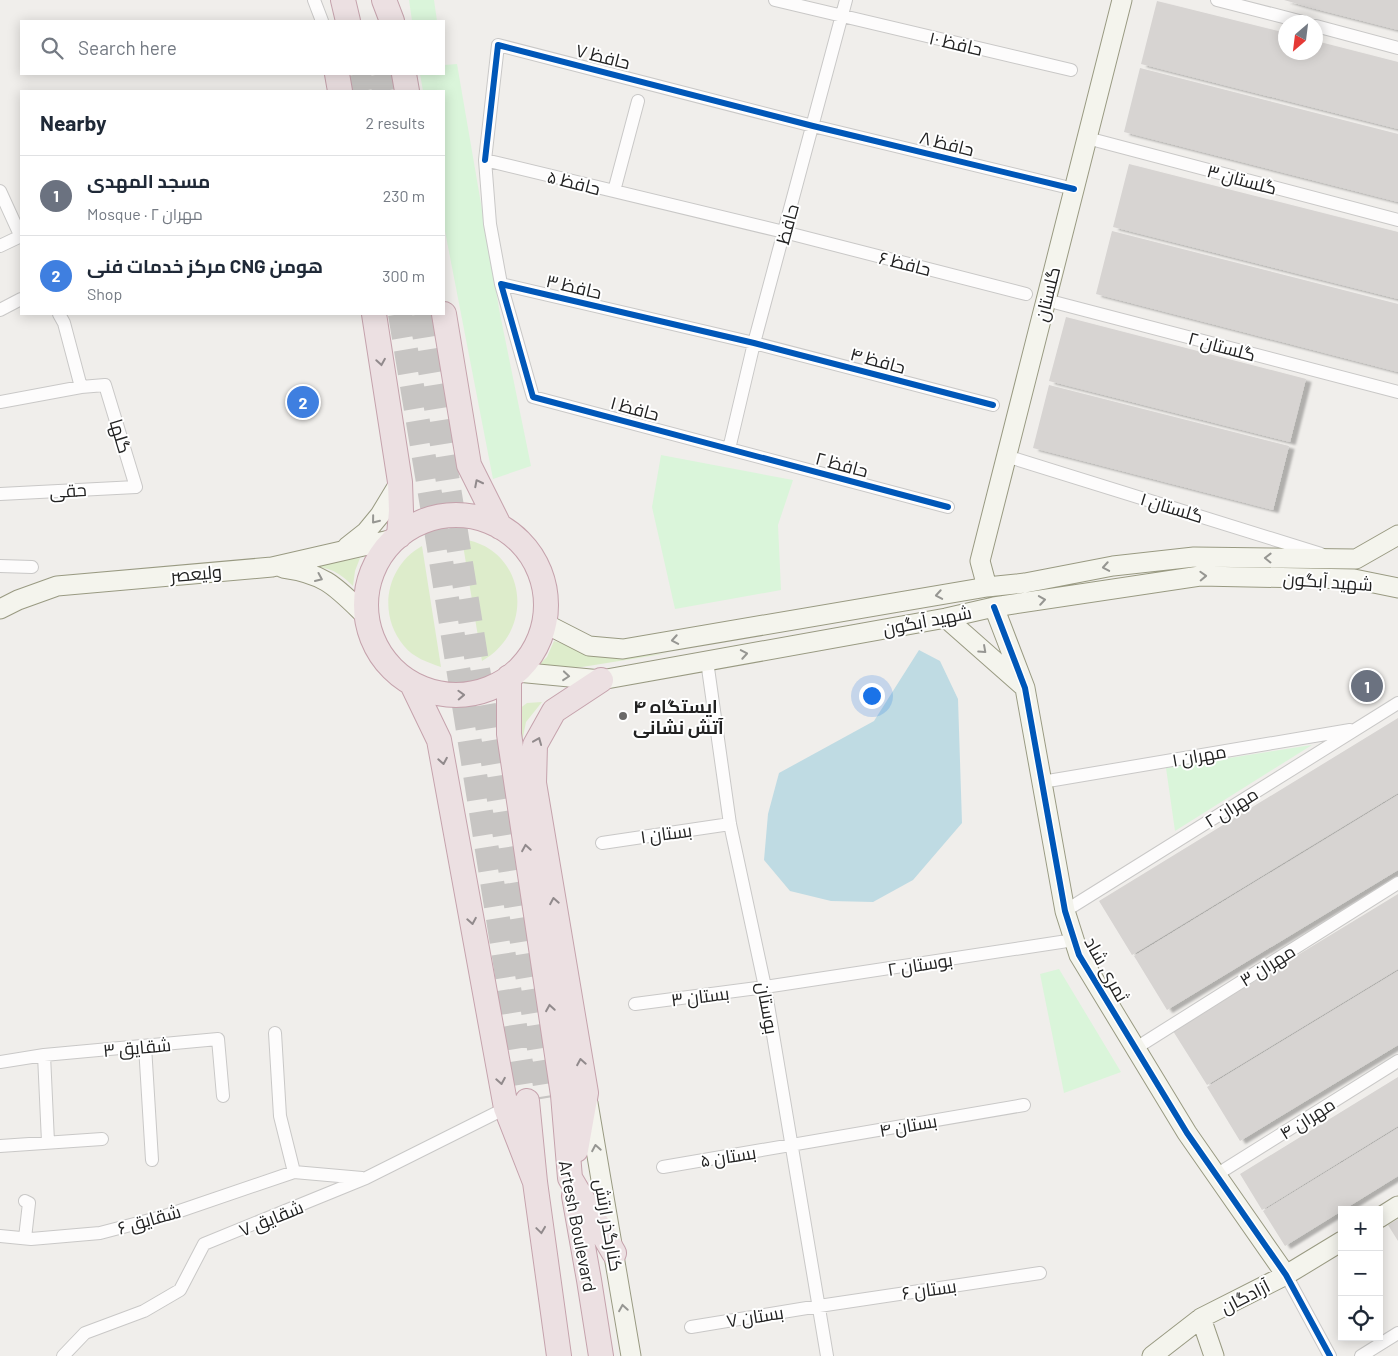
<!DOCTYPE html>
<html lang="en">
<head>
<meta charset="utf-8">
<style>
  :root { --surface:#fff; --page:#f6f6f7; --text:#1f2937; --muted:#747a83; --line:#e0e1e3; --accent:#2563eb }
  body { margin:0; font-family:Barlow,Cairo,sans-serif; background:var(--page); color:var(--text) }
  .controls { position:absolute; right:15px; bottom:15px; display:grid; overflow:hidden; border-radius:0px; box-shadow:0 2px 12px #0003 }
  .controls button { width:45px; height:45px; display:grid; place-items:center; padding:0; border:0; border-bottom:1px solid var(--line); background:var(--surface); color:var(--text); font:25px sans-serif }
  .compass { position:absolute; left:1278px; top:15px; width:45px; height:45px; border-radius:50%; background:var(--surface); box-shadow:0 2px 12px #0003; rotate:208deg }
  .you { position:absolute; left:871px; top:695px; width:18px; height:18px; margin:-12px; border:4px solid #fff; border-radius:50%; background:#1a73e8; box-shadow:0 0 0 8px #1a73e833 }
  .badge { display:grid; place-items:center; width:32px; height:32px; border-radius:50%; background:var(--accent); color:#fff; font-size:16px; font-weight:700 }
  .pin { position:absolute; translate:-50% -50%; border:2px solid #fff; box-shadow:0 1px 5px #0006 }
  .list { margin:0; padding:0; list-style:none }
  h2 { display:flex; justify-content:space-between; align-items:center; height:65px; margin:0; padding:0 20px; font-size:21px }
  h2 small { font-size:16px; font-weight:400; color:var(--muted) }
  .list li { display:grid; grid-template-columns:32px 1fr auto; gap:15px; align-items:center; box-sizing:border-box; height:80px; padding:0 20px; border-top:1px solid var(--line) }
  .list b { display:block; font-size:19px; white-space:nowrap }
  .list p { margin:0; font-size:16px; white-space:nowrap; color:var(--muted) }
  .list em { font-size:16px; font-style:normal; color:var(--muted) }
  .icon { flex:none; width:28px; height:28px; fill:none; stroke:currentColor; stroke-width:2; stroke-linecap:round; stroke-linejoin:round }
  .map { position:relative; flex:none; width:1398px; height:1356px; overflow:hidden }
  .search { position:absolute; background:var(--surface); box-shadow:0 2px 12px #0003; left:20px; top:20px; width:425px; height:55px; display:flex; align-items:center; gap:12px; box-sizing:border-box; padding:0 18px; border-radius:0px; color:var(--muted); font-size:19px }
  .panel { position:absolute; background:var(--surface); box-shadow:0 2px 12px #0003; left:20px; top:90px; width:425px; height:225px; border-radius:0px }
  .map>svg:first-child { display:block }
</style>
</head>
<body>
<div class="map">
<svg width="1398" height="1356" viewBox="0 0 1398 1356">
  <defs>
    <filter id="shadow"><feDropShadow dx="5.5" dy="3" stdDeviation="1" flood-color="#0004"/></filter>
  </defs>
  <rect width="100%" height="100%" fill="#f0eeeb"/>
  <path fill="#ddeccb" d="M462 539C526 548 537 630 482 661Z
    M422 546 441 667C427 662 414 658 404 646 377 614 386 566 422 546Z
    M360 558 355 571 353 586C336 569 328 568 306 565Z
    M554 641 600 655 630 657 669 653 582 667H536L547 657Z
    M542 702 526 722 522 742H518L519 709 527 703Z"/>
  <path fill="#daf5da" d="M409 0H434L437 21H412Z
    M457 64 500 314 531 466 493 479 444 226V91H423L420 74H444V65Z
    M661 455 793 480 778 525 781 590 675 609 652 507Z
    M1312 745 1175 831 1166 768Z
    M1059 969 1121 1072 1064 1093 1040 974Z"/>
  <path fill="#bfdbe3" d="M919 650 940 661 958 699 962 823 913 880 873 902 831 901 790 891 764 860 768 814 779 773 874 721Z"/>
  <path fill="#d7d4d2" filter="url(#shadow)" d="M1284 0H1398V30L1312 8Z
    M1157 1 1286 33V52H1316V41L1398 62V129L1141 64Z
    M1140 68 1398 134V202L1124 132Z
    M1129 164 1398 232V299L1113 227Z
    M1112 231 1398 304V372L1096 294Z
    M1066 317 1306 379 1290 442 1049 381Z
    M1049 385 1289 446 1273 510 1033 448Z
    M1398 718V793L1132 955 1099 901Z
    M1398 795V870L1167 1010 1134 956Z
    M1398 894V969L1207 1085 1173 1031Z
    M1398 971V1045L1240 1141 1207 1087Z
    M1398 1077V1126L1262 1210 1240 1174Z
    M1398 1128V1176L1285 1246 1263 1211Z
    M1398 1219V1241L1388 1225Z"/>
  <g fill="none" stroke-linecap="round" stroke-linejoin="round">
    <path stroke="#c7c5c3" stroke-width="24" stroke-dasharray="24 12" stroke-linecap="butt" d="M359 74 362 91
      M381 74 384 91
      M400 314 438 542 527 1101
      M421 314 547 1098"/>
    <defs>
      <path id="street" d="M314 0 322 21
        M775 0 1071 70
        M1217 0 1303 22
        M1316 26 1398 48
        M1087 138 1398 220
        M485 160 498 45 813 126 1074 189
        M0 191 21 237
        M614 191 638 101
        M0 246 21 236
        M501 284 490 224 485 160 784 232 1026 294
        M1046 300 1398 392
        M0 310 21 299
        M59 314 64 323 81 387
        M0 402 81 387 105 385 136 487 0 494
        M729 449 754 343 846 0
        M1006 456 1321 554
        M948 507 533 397 501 284 754 343 993 405
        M0 566 32 567
        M707 661 730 824 765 987 827 1356
        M1042 782 1350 730
        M602 843 730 824
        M1065 911 1398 703
        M635 1004 765 987 1074 940
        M275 1033 280 1116 294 1172
        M145 1046 152 1160
        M1136 1048 1398 883
        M44 1055 48 1142
        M0 1062 44 1055 218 1039 223 1096
        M0 1146 102 1139
        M663 1167 1024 1105
        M1216 1175 1398 1061
        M25 1201 29 1203 25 1238
        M0 1236 31 1239 100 1233 165 1216 294 1172 362 1178
        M1286 1275 1330 1356
        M691 1327 819 1306 1040 1273
        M63 1356 85 1333 144 1311 180 1290 204 1244 366 1178 506 1108
        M1361 1356 1398 1333"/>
      <path id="secondary" d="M347 547 366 532 380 515 400 482
        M283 568C326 574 336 587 366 616
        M987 587 980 561 1122 0
        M994 607 1025 688 1065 911 1079 955 1187 1133 1286 1275
        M0 609 18 600 57 586 272 567 394 539
        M946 618 1022 685
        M544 623 589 646 623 649 987 587 1025 583 1113 566 1194 557 1356 559 1398 535
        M517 672 601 680 946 618 994 607 1200 576 1354 579 1398 588
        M588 1103 631 1356
        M1379 1218 1398 1206
        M1201 1318 1214 1356
        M1152 1356 1201 1318 1286 1275 1342 1241"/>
      <path id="highway" d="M343 0 348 21
        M384 0 392 21
        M337 74 340 91
        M404 74 407 91
        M374 314 400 482 401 511 399 536
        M444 314 469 465 500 527
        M366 605a90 90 0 1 1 180 0a90 90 0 1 1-180 0Z
        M509 677V734L563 1095 570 1178 614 1253
        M412 684 439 740 506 1108 535 1182
        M527 1101 535 1182 559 1356
        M576 1150 586 1093 534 783 535 745 554 711 601 680
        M574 1196 589 1280 601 1356"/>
    </defs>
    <use href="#street" stroke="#c9c8c7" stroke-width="14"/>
    <use href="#secondary" stroke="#999a82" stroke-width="21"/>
    <use href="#highway" stroke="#c5a2ac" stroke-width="26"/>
    <use href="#street" stroke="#fdfcfc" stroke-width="12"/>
    <use href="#secondary" stroke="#f4f4ed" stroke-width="19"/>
    <use href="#highway" stroke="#ece0e2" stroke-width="24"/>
    <defs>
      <path id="cycleway" d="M485 160 498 45 813 126 1074 189
        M948 507 533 397 501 284 754 343 993 405
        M994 607 1025 688 1065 911 1079 955 1187 1133 1286 1275 1330 1356"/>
    </defs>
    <use href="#cycleway" stroke="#fff" stroke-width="9"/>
    <use href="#cycleway" stroke="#0057b8" stroke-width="6"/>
  </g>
  <defs><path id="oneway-chevron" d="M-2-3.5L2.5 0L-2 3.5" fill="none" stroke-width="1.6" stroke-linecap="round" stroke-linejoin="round" transform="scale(1.25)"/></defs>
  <g stroke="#918a8c">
    <use href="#oneway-chevron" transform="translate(381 362) rotate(81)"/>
    <use href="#oneway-chevron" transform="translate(478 483) rotate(-117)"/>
    <use href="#oneway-chevron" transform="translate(461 695) rotate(-2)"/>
    <use href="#oneway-chevron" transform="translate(538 741) rotate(-68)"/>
    <use href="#oneway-chevron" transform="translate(443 761) rotate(80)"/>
    <use href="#oneway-chevron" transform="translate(526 848) rotate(-99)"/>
    <use href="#oneway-chevron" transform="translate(554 901) rotate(-100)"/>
    <use href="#oneway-chevron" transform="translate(472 921) rotate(80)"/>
    <use href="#oneway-chevron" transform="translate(550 1008) rotate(-99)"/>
    <use href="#oneway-chevron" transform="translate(581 1062) rotate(-100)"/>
    <use href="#oneway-chevron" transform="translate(501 1081) rotate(80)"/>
    <use href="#oneway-chevron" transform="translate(541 1230) rotate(82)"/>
  </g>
  <g stroke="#969692">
    <use href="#oneway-chevron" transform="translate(375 520) rotate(129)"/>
    <use href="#oneway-chevron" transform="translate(1268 558) rotate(-179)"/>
    <use href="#oneway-chevron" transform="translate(1106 567) rotate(170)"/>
    <use href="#oneway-chevron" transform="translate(1203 576) rotate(-2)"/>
    <use href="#oneway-chevron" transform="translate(319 578) rotate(24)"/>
    <use href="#oneway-chevron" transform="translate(939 595) rotate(170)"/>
    <use href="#oneway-chevron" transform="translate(1042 600) rotate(-9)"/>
    <use href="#oneway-chevron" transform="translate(675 640) rotate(170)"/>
    <use href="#oneway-chevron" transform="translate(983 650) rotate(42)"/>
    <use href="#oneway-chevron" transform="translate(744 654) rotate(-10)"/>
    <use href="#oneway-chevron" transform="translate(566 676) rotate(5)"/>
    <use href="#oneway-chevron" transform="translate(596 1148) rotate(-100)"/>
    <use href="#oneway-chevron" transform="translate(623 1308) rotate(-99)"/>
  </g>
  <circle fill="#6a6968" stroke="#fff" stroke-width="2" cx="623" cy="716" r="5"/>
  <g text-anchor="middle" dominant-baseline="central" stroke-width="4" stroke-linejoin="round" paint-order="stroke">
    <g font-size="18" fill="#222" stroke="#fff">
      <text transform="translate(956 43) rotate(13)">حافظ ۱۰</text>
      <text transform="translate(603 56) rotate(14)">حافظ ۷</text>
      <text transform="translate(947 143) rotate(14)">حافظ ۸</text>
      <text transform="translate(1242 179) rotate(15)">گلستان ۳</text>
      <text transform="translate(574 182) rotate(14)">حافظ ۵</text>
      <text transform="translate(787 224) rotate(-75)">حافظ</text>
      <text transform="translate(905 263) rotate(14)">حافظ ۶</text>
      <text transform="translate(574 286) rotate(13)">حافظ ۳</text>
      <text transform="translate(1047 294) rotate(-76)">گلستان</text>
      <text transform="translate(1222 346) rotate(15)">گلستان ۲</text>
      <text transform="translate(878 360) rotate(15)">حافظ ۴</text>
      <text transform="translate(635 408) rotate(15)">حافظ ۱</text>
      <text transform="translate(121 436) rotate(73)">گلها</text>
      <text transform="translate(842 464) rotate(15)">حافظ ۲</text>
      <text transform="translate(68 490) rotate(-3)">حقی</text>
      <text transform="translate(1172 507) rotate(17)">گلستان ۱</text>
      <text transform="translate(196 573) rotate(-5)">ولیعصر</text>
      <text transform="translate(1328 581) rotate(4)">شهید آبگون</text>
      <text transform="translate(927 620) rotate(-11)">شهید آبگون</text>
      <text transform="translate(1199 755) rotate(-10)">۱ مهران</text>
      <text transform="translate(1231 807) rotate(-32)">مهران ۲</text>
      <text transform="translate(666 833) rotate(-8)">بستان ۱</text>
      <text transform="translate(920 964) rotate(-9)">بوستان ۲</text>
      <text transform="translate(1267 965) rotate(-32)">مهران ۳</text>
      <text transform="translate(1107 969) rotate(61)">ثمری شاد</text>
      <text transform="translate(700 996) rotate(-7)">بستان ۳</text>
      <text transform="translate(768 1008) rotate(80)">بوستان</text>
      <text transform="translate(137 1047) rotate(-5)">شقایق ۳</text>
      <text transform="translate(1307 1118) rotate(-32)">مهران ۴</text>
      <text transform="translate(908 1125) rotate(-10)">بستان ۴</text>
      <text transform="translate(728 1156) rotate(-9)">بستان ۵</text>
      <text transform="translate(271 1218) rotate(-22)">شقایق ۷</text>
      <text transform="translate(149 1219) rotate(-16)">شقایق ۶</text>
      <text transform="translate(609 1225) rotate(80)">کنارگذر ارتش</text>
      <text transform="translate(578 1226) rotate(79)">Artesh Boulevard</text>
      <text transform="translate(929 1289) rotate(-8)">بستان ۶</text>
      <text transform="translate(1245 1296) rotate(-27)">آزادگان</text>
      <text transform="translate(755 1316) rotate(-9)">بستان ۷</text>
    </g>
    <g font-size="18" font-weight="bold" fill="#222" stroke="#fff" text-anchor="start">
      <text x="633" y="706">ایستگاه ۴<tspan x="633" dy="21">آتش نشانی</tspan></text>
    </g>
  </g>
</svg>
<div class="controls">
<button>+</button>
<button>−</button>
<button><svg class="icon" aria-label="locate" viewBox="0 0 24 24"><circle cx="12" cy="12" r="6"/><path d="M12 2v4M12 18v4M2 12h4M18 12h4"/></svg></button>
</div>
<svg class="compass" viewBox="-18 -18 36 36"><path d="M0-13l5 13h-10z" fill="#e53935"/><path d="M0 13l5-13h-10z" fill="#747a83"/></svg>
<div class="you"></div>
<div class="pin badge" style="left:1367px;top:686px;background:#6b7280">1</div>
<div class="pin badge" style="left:303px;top:402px;background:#3f7fe0">2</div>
<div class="search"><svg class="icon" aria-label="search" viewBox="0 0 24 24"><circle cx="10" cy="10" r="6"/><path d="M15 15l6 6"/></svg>Search here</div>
<section class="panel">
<h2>Nearby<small>2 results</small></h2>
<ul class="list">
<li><span class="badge" style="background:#6b7280">1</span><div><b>مسجد المهدی</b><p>Mosque · مهران ۲</p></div><em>230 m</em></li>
<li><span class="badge" style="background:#3f7fe0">2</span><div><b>مرکز خدمات فنی CNG هومن</b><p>Shop</p></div><em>300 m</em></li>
</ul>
</section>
</div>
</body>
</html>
